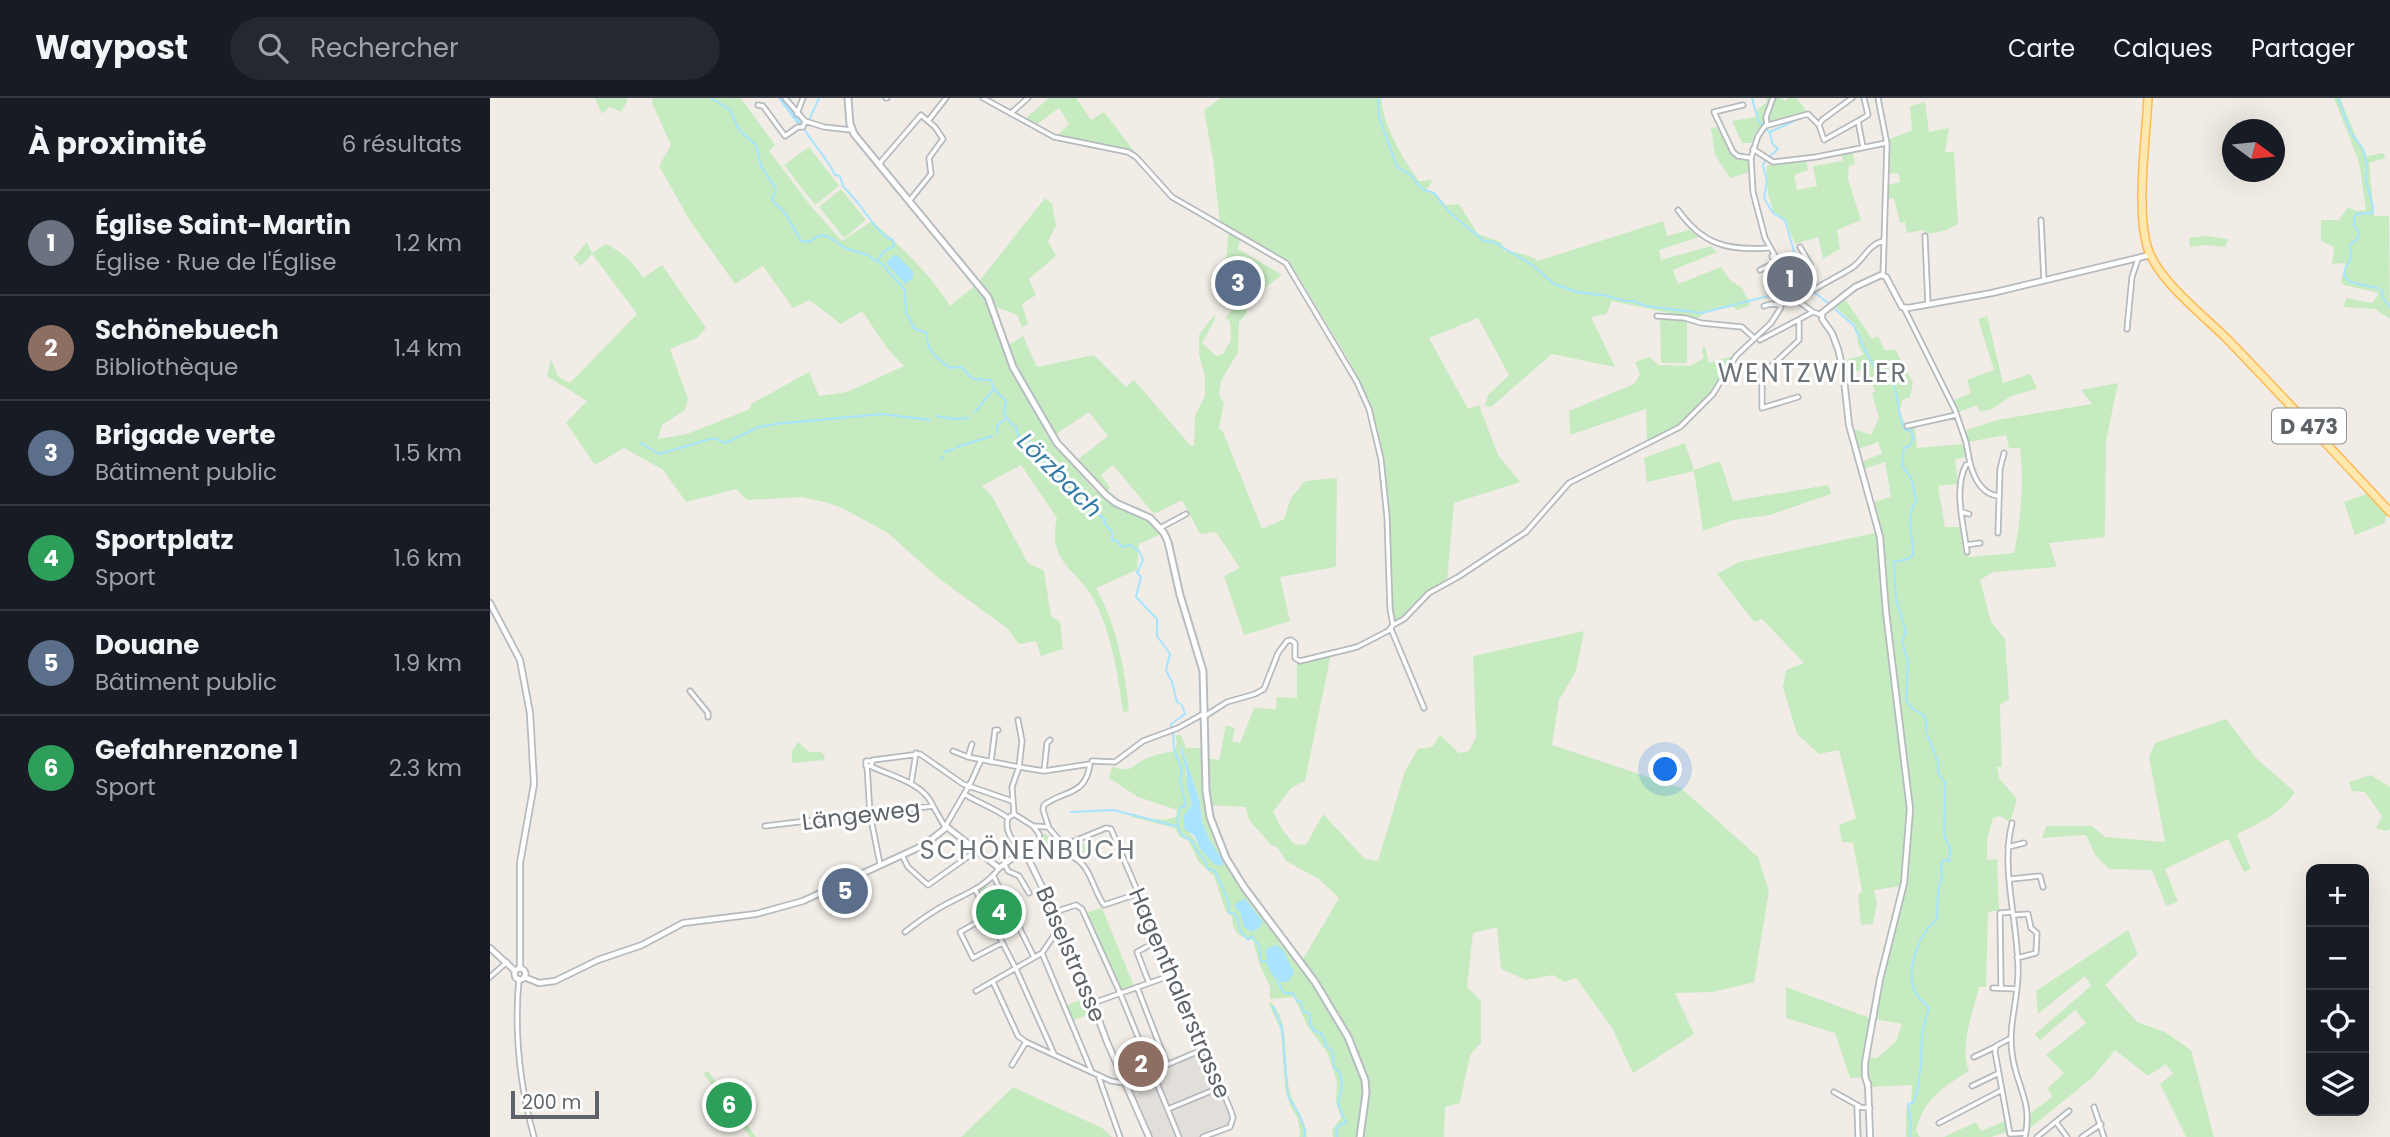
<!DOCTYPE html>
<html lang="fr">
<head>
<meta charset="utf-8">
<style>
  :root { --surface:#171b24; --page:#242831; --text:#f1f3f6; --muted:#9ea1a6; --line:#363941; --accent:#0b8043 }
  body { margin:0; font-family:Poppins,sans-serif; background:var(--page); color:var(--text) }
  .controls { position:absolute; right:21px; bottom:21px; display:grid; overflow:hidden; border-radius:14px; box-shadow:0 7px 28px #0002 }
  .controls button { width:63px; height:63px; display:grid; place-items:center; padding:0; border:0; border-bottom:2px solid var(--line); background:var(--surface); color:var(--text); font:35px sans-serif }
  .compass { position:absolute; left:1732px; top:21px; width:63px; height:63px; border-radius:50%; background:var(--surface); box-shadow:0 7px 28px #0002; rotate:105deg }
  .scale { position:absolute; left:21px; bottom:18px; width:88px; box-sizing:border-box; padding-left:7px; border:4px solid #5d6368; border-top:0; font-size:19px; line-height:24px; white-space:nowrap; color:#5d6368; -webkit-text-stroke:5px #fff; paint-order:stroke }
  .you { position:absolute; left:1176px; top:672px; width:24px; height:24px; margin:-18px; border:5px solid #fff; border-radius:50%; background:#1a73e8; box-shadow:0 0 0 10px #1a73e833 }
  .badge { display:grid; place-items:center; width:46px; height:46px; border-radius:50%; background:var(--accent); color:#fff; font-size:23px; font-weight:700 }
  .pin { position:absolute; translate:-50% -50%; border:4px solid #fff; box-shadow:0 2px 7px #0006 }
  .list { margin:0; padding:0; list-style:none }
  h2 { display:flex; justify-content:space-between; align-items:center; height:91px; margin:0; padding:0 28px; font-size:30px }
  h2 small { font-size:23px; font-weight:400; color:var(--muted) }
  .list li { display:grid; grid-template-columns:46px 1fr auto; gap:21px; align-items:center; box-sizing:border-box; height:105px; padding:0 28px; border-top:2px solid var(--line) }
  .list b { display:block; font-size:26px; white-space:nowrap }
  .list p { margin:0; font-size:23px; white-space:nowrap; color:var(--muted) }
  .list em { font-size:23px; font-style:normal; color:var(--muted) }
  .icon { flex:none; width:38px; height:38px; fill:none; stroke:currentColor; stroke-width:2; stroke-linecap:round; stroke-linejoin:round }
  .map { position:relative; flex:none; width:1900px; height:1039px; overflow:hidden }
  header { display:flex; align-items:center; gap:42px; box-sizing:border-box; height:98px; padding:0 35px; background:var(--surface); border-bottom:2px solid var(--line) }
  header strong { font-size:33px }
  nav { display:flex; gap:38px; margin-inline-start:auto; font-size:24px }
  .search { width:490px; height:63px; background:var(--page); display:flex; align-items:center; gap:18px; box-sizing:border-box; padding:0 24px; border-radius:38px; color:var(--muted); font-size:26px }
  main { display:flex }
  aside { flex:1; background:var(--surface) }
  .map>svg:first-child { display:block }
</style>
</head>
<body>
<header>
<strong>Waypost</strong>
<div class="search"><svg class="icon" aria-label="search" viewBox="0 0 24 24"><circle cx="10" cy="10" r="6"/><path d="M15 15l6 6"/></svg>Rechercher</div>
<nav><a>Carte</a><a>Calques</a><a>Partager</a></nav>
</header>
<main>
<aside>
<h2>À proximité<small>6 résultats</small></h2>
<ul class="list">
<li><span class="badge" style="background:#6b7280">1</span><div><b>Église Saint-Martin</b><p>Église · Rue de l'Église</p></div><em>1.2 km</em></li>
<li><span class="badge" style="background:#8d6e63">2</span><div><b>Schönebuech</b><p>Bibliothèque</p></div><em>1.4 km</em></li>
<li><span class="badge" style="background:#5c6f8a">3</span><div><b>Brigade verte</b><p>Bâtiment public</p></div><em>1.5 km</em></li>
<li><span class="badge" style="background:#2e9e5b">4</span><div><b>Sportplatz</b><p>Sport</p></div><em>1.6 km</em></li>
<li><span class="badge" style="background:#5c6f8a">5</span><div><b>Douane</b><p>Bâtiment public</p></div><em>1.9 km</em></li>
<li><span class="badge" style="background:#2e9e5b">6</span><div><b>Gefahrenzone 1</b><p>Sport</p></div><em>2.3 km</em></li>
</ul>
</aside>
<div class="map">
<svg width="1900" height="1039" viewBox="0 0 1900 1039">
  <rect width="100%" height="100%" fill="#f1ede6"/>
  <path fill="#e2dfda" d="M714 951 743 1020 740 1029 713 1039H657L634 988 677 966Z"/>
  <path fill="#c6ebc0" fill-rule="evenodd" d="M105 0H136L137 4 131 14 119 9 112 16Z
    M163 0H251L285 47 279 53 320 107 352 143 382 123C412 150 439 174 460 208L486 187 496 202 512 251 558 339 603 391 630 410 661 422 671 436 649 446 647 472 606 490C627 528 635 570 639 613L633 614C628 578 622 537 605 504 589 471 556 466 567 420L531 367 492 388 502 398 538 465 554 473 561 518 570 524 573 551 551 558 546 543 529 546 518 531 447 479 398 435 354 411 339 405 311 399 257 402 246 391 196 404 173 372 134 350 105 367 76 325 97 303 57 278 61 261 68 278 80 285 147 216 102 156 91 168 83 160 97 144 102 155 116 146C133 155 144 164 153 180L172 167 216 230 207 240 180 251 198 301 195 312 172 327 168 341 197 336 260 311 261 306 319 274 329 298 357 294 414 268 397 250 372 213 351 226 319 202 303 210 273 168 245 186 200 123 169 68 181 47 162 5Z
    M559 0H586L601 22 614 14 644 53 568 37 579 26 569 10 546 27 536 20Z
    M731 0H891C894 30 912 59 929 83L943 82 935 94H944L956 107 969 106 988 136 1011 144 1014 153C1023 153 1041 157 1048 163L1173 123 1177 138 1199 132 1209 139 1169 152 1171 162 1221 148 1227 154 1183 172 1188 186 1231 169 1240 182 1252 190 1261 207 1247 212 1244 209 1218 212 1207 221 1122 203 1116 216 1101 219 1125 269 1062 256 1001 309 995 308 998 297 1019 277 988 220 939 240 978 311 989 307 1008 357 1030 384 964 405 957 483 936 495 911 521 905 523 903 519 895 372 884 318 877 299 861 266 802 168 730 126 723 61 714 12Z
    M1276 0H1291L1295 3 1298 0H1307L1317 14 1265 34 1262 45H1252L1242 23 1266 19 1267 12 1277 4Z
    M1844 0H1850L1866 39 1877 58 1893 55 1896 60 1879 65 1884 118H1899L1900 221 1885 211 1854 209 1856 200 1882 205 1889 195 1854 187 1851 183 1856 165 1842 166 1844 149 1831 143V122H1849L1858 109 1866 113 1876 112 1869 64Z
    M1435 4 1439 34 1459 30 1455 54H1464L1468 126 1454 133 1436 136 1434 132 1417 135 1415 124 1410 125 1404 100 1397 101V87L1410 84 1408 75 1397 76 1398 46 1362 53 1365 66 1359 68 1358 81 1371 122 1347 132 1350 151 1333 161 1328 139 1305 146 1296 124 1283 113 1278 96 1276 68 1298 62 1316 61 1318 72 1304 77 1307 92 1327 88 1323 68 1353 63 1351 52 1395 43 1422 32 1420 8Z
    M1229 29 1243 59 1259 62V74L1240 80 1225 57 1221 30Z
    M319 49 349 88 325 107 294 67Z
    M351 91 376 122 354 140 329 109Z
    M555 100 562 106 566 128 558 143 566 158 539 181 546 197 532 206 538 226 532 229 527 217 506 209 490 182Z
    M738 134 750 143 748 151 792 177 759 201 756 216 749 224 748 254 731 283 729 297 734 305 729 330 733 334 772 431 794 421 801 400 815 383 847 380 846 469 790 479 800 523 754 537 734 478 750 470 726 434 710 436 692 402 664 416 623 367 611 377 620 390 616 394 587 362 618 338 599 314 565 337 517 248 533 238 547 269 604 257 636 289 644 282 700 347 704 348 705 318 715 298V279L709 257V237L725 216V221L712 245 726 258 733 256 741 242 740 224 735 220 765 186 744 176 736 175Z
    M1716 138 1738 141 1735 149 1716 147 1700 149 1699 140Z
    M1355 201 1382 241 1388 238 1395 253 1405 251 1423 285 1420 299 1412 302 1410 312 1416 330H1425L1427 350 1472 346 1477 359 1465 361 1468 386 1448 388 1455 429H1470L1473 454 1481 459 1524 455C1531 420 1534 386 1530 350H1519L1516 337 1478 344 1474 333 1507 322 1602 306 1591 292 1628 285 1616 343 1615 439 1559 445 1567 469 1503 474 1490 482 1501 524 1515 541 1519 602 1510 606 1512 669H1507L1509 680 1527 701 1520 724 1510 718 1503 720 1497 742V762L1507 761 1509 812 1498 814 1496 889H1489C1483 915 1469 948 1479 973 1452 990 1434 1000 1426 1033L1430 1039H1416V1011L1421 1006 1422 987 1381 989 1380 979 1360 980 1345 935 1296 920V889L1380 920 1412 788 1384 792 1387 805 1383 826 1371 827 1368 797 1372 793 1363 745 1352 744 1349 727 1366 720 1349 652 1329 656 1307 636 1293 589 1296 572 1314 565 1272 521 1264 524 1227 476 1249 464 1385 435 1379 405 1401 399 1395 364 1374 371 1372 364 1392 355 1388 344 1369 351 1364 331 1381 337 1389 320 1382 295 1385 294 1378 271 1358 275 1355 262 1374 257 1368 247 1366 228 1345 208ZM1385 921 1412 926 1406 943 1387 960 1379 959Z
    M1497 218 1513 285 1540 276 1547 291 1521 298 1502 311 1490 314 1487 307 1468 314 1462 303 1481 295 1477 282 1504 272 1488 221Z
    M1170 222H1197V265H1171Z
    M1215 249 1219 265 1246 257 1221 295 1188 330 1157 345 1156 311 1080 337 1079 313 1144 286 1150 276 1145 264 1159 259 1169 267 1200 268 1214 260 1212 250Z
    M1195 345 1204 372 1230 363 1243 403 1338 387 1341 396 1280 417 1243 422 1213 433 1204 373 1157 384 1154 360Z
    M1879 395 1896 416 1895 425 1865 437 1854 404Z
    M1094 533 1086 573 1069 602 1062 647 1191 690 1268 759 1279 793 1264 884 1223 894 1185 895 1204 936 1143 975 1122 930 1086 880 1074 884 1063 877 1036 882 1011 871 1007 829 983 835 977 889 991 903V945L980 957 970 1005 955 1009 954 1039H843L842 1032 851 1020 846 1005 847 983 837 954 818 929 804 899 780 901V889L770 868 763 842C747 838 743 835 742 818L736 814 724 778 708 763 699 743 690 739 685 730 642 719V715C657 720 671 725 686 719L687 712 648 699 619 680 622 669C646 676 642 665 660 659 667 656 676 655 684 653L687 645 685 637H691L696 650H713L714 660 729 662 736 627 745 630 742 643 750 645 764 610 786 611 787 599 807 600V560L841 556 815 683 801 690 783 714 792 731 804 746 816 747 833 716 875 761 888 763 915 673 928 651 942 649 950 637 969 655 979 653 986 639 983 558ZM692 650 710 705 712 724 720 743 733 763 724 766C713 750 698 738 693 719L702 706C696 688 698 670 690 654ZM715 707 756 709 759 722 781 747 787 749 796 763 829 781 849 800 813 861 809 863 800 854C766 809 725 765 715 707Z
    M1736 621 1766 660 1805 694C1792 715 1768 726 1747 736L1761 771 1754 774 1738 741 1675 771 1688 804 1676 808 1662 772 1619 771 1605 757 1596 737 1552 740 1556 728H1602L1615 739 1675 744 1659 659 1665 645Z
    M308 644 319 654H331L335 658 334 662 302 665V653Z
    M1881 677 1900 689V731L1896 733 1886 730 1892 718 1875 694 1862 693 1859 684Z
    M553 735 576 748 592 742 597 753 584 759 554 747Z
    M495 787 501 796 508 792 526 828 510 836 489 794V791Z
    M612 810 644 888 633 892 629 890 595 815Z
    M1638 832 1648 856 1615 887 1647 924 1675 934 1701 952 1724 1039H1696L1670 986 1683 976 1676 966 1658 978 1625 952 1603 979 1539 1031 1541 1015 1562 999 1558 990 1574 975 1556 957 1596 925 1585 912 1550 942 1545 936 1601 888 1595 878 1548 916 1546 893Z
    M599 899 605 914 581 923 574 908Z
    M781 904C802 925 792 966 800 994 804 1010 816 1021 817 1039H809L810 1034 808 1021 800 1007 795 989 791 933 779 906Z
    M218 973 266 1039H260L213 975Z
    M523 989 612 1030 622 1039H471Z
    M1515 1023 1517 1034 1501 1039H1454L1486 1024 1491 1033Z"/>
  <path fill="#a8e4ff" d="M404 157 409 159 423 174V180L415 186 396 165Z
    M690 650H692L710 705 712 724 720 743 733 763V768L724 766 711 752 704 737 695 732 693 719 702 706 697 689V676Z
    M755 801 772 823 770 829 762 834 754 829 750 814 745 809 746 805Z
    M786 847 793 852 804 874 798 884H791C783 876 774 862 776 851Z"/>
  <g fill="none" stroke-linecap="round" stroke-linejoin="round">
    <path stroke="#a8e4ff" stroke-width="2" d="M221 0 240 12 249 32 266 47 271 68 286 91 282 102 295 115 311 143 318 144 331 137 339 139 355 150 377 157 392 166 415 192 416 215 425 231 437 235C436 252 446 260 460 270L471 269 483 281 501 282 504 291 516 303 514 316 523 328 526 329 528 338 539 342 559 369 585 391 592 392 596 405C605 409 606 417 615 421L614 425 622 434V442L627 443 632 449 640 447 649 453 653 462 647 475 651 479 646 499 667 521V538L680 556 676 572 682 584 687 604 692 607 695 616 681 626 682 630
      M888 0 889 19 907 69 921 77 932 91 944 95 959 114 994 143 1004 144 1042 167 1064 186 1087 194 1118 198 1135 203H1143L1156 208 1212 215 1290 195
      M1262 0 1268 22 1280 35 1282 45 1288 51 1279 59
      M1848 0 1861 35 1873 51 1877 68 1876 82 1883 110 1882 115 1867 116 1864 119V128L1869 135 1868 140 1860 147 1861 160 1855 171 1854 178 1860 184 1887 190
      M319 22 329 0
      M316 26 314 30C323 47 337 59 345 77L350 78 353 88 368 105 386 129 396 139 403 142 404 148 393 154 388 163
      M1280 34 1313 19
      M1275 62 1273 68 1277 83 1274 100 1283 115 1295 122 1313 185 1339 206
      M1891 191 1893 200 1900 209
      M1343 209 1364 228 1379 260 1387 272 1400 274C1409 292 1405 313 1415 332H1421L1423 340 1420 348 1414 350 1412 367 1422 382 1426 403C1414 422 1424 437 1423 457L1418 461 1404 464 1406 501 1416 534 1412 543 1418 564 1416 603 1423 611 1433 617 1436 623V633L1448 664V675L1455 684 1454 737 1460 750 1459 763 1454 762 1451 765 1452 778 1448 792 1447 821C1430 834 1416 869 1424 892 1427 899 1434 904 1439 910L1432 934 1431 967 1427 994 1423 1005 1418 1006 1421 1026 1420 1039
      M485 314 504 291
      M447 318 465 321 479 320
      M507 335V328L516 320
      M151 345 169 356 224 340 235 345 269 329 285 326 392 316 440 322
      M467 349 502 338
      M455 354 464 351
      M451 361 453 359
      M683 635 684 651 692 673 690 681 696 708 691 709C687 717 685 731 693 738 696 740 700 741 703 744 706 757 715 758 718 771L725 773 738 802 739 815H743L747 819 751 834 758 842 761 838 769 847 771 863H776L794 895H803L807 903 811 904 813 913 820 916V925L824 933 831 935 836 944 835 948 842 952 844 969 850 975 852 989 848 1006 856 1025 849 1027 846 1032 847 1039
      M581 714 623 712 686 728
      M783 909 792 930 798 998 810 1018 815 1032 814 1039"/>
    <path stroke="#a8e4ff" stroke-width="5" d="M291 0 311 27"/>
    <defs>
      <path id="minor" d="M295 0 315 23 334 29 361 32
        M396 0H397
        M493 0 564 39 638 54 646 59 682 99 796 165 867 284 879 311 891 361 897 419 900 511 903 527
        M1388 0 1397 46 1393 177
        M268 7 273 8 295 38 308 29H313L315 23
        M1253 7 1224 14 1243 54 1248 58 1261 60
        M521 15 538 0
        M307 16 313 0
        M1368 23 1378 17 1374 0
        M1277 27 1276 19 1283 0
        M1329 27 1332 22 1362 0
        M1263 51 1283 64 1326 59 1396 45
        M389 66 431 17 438 23 456 0
        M420 102 441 76 439 60 453 41 445 29 438 23
        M1188 112C1212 146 1237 153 1278 150
        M1551 122 1554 183
        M1435 138 1438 207
        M1310 149 1320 166 1324 190
        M1282 158 1289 173
        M1270 172 1285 165
        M1296 194 1288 163 1275 140 1263 94 1261 60 1268 38 1275 28 1318 16 1329 27 1334 42 1368 23 1373 49
        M1296 194 1323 214 1332 217
        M1309 203C1325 188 1345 181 1363 169 1375 160 1378 147 1393 143
        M1274 208 1281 206 1291 207
        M1414 210 1465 312 1476 344 1480 365 1476 367C1463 391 1474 428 1477 454
        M1167 218 1195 220 1211 225 1252 229 1264 240
        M1637 231 1642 179 1648 161
        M1270 242 1323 214
        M1308 299 1272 310V277L1309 242V223
        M1417 328 1466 317
        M1480 365C1484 380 1491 396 1508 398
        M1472 414 1479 416
        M670 430 696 416
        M1508 435 1510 371 1514 355
        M1476 447 1490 445
        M901 531 934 610
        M200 593 218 615V619
        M715 618 737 604 765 596 774 591 788 555 797 543 801 542 805 545V560L810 563 867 549 898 533 903 527 914 521 939 495 968 479 1036 434 1079 385 1190 329 1223 296 1246 258 1281 225 1290 211 1296 194
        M463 653 478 659 529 669 532 643 528 622
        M478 659 482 646
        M381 663H376V668H381L383 662 430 656 473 686 522 703
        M602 663 625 664 653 643 688 630 713 616
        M501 664 505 632H508
        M377 668 380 716 390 766
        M380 668C401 678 434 685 443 708
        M554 673 557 645 560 642
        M421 686 426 655
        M474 696C489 705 504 710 518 720
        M524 716 522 689 529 669 554 673 600 666C596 698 574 692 554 707L553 712 558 727
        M518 720 524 716 543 728 558 729 571 744 577 746 616 730 621 731 741 1013 743 1020 740 1029 713 1039
        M518 720C514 734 523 743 532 753L540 747 551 748 549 736 543 728
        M1522 725C1510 773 1529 826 1528 875 1528 902 1518 928 1522 955 1526 989 1543 1002 1535 1039
        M275 728 443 708 455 729 481 684 491 662
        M551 748C566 751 588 757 596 771 603 782 606 796 614 807L647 796
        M1518 749 1534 745
        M412 757 418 769 438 787 486 753
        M515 767 518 773 529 778 539 795
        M503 777 544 859
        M1521 781 1550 778 1553 789
        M485 791 526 871 564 956
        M565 814 586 807 592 811 630 895 689 1039
        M1524 817 1538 816 1541 830 1547 835 1546 855 1527 860
        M498 818 470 834 483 860 512 845
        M415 834C424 827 433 820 443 814 463 800 495 792 509 770
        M552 855 601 972
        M0 879 17 864
        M29 881C24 933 30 988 44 1039
        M503 884 528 938 536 944 621 983 634 985 714 951
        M659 885 647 854 667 843
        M647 889 677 966
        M1503 890 1527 891
        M1511 890 1510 815 1523 814
        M486 893 552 855 563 839 569 822
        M603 905 682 877
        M1521 940 1506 948 1505 954 1520 1036 1536 1035
        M1484 959 1505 949
        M522 967 536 944
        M608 977 630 1039
        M1482 988 1509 975
        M1344 994 1369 1008
        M1604 1009 1614 1039
        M678 1011 731 989
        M1566 1024 1577 1039
        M1449 1025 1512 992
        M1368 1039 1367 1009 1380 1010
        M1547 1039 1579 1013
        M1592 1039 1611 1026"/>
      <path id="tertiary" d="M0 505 30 562 40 615 44 686 30 765V870
        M0 850 25 873
        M24.5 876a5.5 5.5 0 1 1 11 0a5.5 5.5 0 1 1-11 0Z
        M34 879 49 885 65 883 108 862 152 847 193 825 266 816 313 803 434 747 457 729 509 770 532 753 536 756 583 852 617 944 659 1039
        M1378 985 1380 1039
        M1378 988 1375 978V965L1390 881 1414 785 1420 711 1396 514 1390 439 1359 327 1353 272 1348 251 1342 235 1332 221V215L1365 189 1391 177 1396 179 1412 209 1418 210 1502 195 1660 157"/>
      <path id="secondary" d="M358 0 360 26 364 36 498 199 523 269 567 345 616 397 626 405 660 420 674 435 678 444 690 497 713 573 716 693 720 719 736 760 754 789 825 884 858 939 875 982 876 995 870 1039"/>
      <path id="primary" d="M1658 0C1656 41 1646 110 1657 148 1667 183 1715 218 1740 244 1794 300 1847 357 1900 414"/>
    </defs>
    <use href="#minor" stroke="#b6babe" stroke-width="7"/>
    <use href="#tertiary" stroke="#b6babe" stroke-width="8"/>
    <use href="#secondary" stroke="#b7bcc1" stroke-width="9"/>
    <use href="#primary" stroke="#ffb951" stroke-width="10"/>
    <use href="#minor" stroke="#fff" stroke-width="3.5"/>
    <use href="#tertiary" stroke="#fff" stroke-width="4.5"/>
    <use href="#secondary" stroke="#fff" stroke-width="5"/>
    <use href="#primary" stroke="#ffe8ad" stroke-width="7"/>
  </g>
  <g text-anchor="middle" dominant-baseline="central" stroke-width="6" stroke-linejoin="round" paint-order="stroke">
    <rect fill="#fff" stroke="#8e9295" stroke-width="2" x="1782" y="310.5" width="74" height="35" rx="5"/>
    <g font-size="21" font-weight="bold" fill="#5d6368">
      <text x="1819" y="328">D 473</text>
    </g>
    <g font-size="23" fill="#5d6368" stroke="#fff">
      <text transform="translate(371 717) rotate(-7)">Längeweg</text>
      <text transform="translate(581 856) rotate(67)">Baselstrasse</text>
      <text transform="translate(690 895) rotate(67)">Hagenthalerstrasse</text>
    </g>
    <g font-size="24" font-style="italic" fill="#357ca9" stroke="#fff">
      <text transform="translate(570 377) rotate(45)">Lörzbach</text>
    </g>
    <g font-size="26" letter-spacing="2" fill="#6e757a" stroke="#fff">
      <text x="1323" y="275">WENTZWILLER</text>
      <text x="538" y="752">SCHÖNENBUCH</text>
    </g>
  </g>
</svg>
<div class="controls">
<button>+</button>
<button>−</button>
<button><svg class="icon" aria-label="locate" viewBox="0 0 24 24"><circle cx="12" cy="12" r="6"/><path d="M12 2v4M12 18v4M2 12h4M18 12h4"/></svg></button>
<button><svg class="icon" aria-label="layers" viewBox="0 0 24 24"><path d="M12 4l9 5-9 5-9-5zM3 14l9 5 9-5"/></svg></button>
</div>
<svg class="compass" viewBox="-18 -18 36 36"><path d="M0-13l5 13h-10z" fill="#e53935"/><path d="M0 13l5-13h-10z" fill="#9ea1a6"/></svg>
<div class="scale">200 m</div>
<div class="you"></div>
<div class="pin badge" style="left:1300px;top:181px;background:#6b7280">1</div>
<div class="pin badge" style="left:651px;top:966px;background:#8d6e63">2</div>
<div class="pin badge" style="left:748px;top:185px;background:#5c6f8a">3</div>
<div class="pin badge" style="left:509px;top:814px;background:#2e9e5b">4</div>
<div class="pin badge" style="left:355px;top:793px;background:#5c6f8a">5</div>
<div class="pin badge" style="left:239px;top:1007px;background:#2e9e5b">6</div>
</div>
</main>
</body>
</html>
